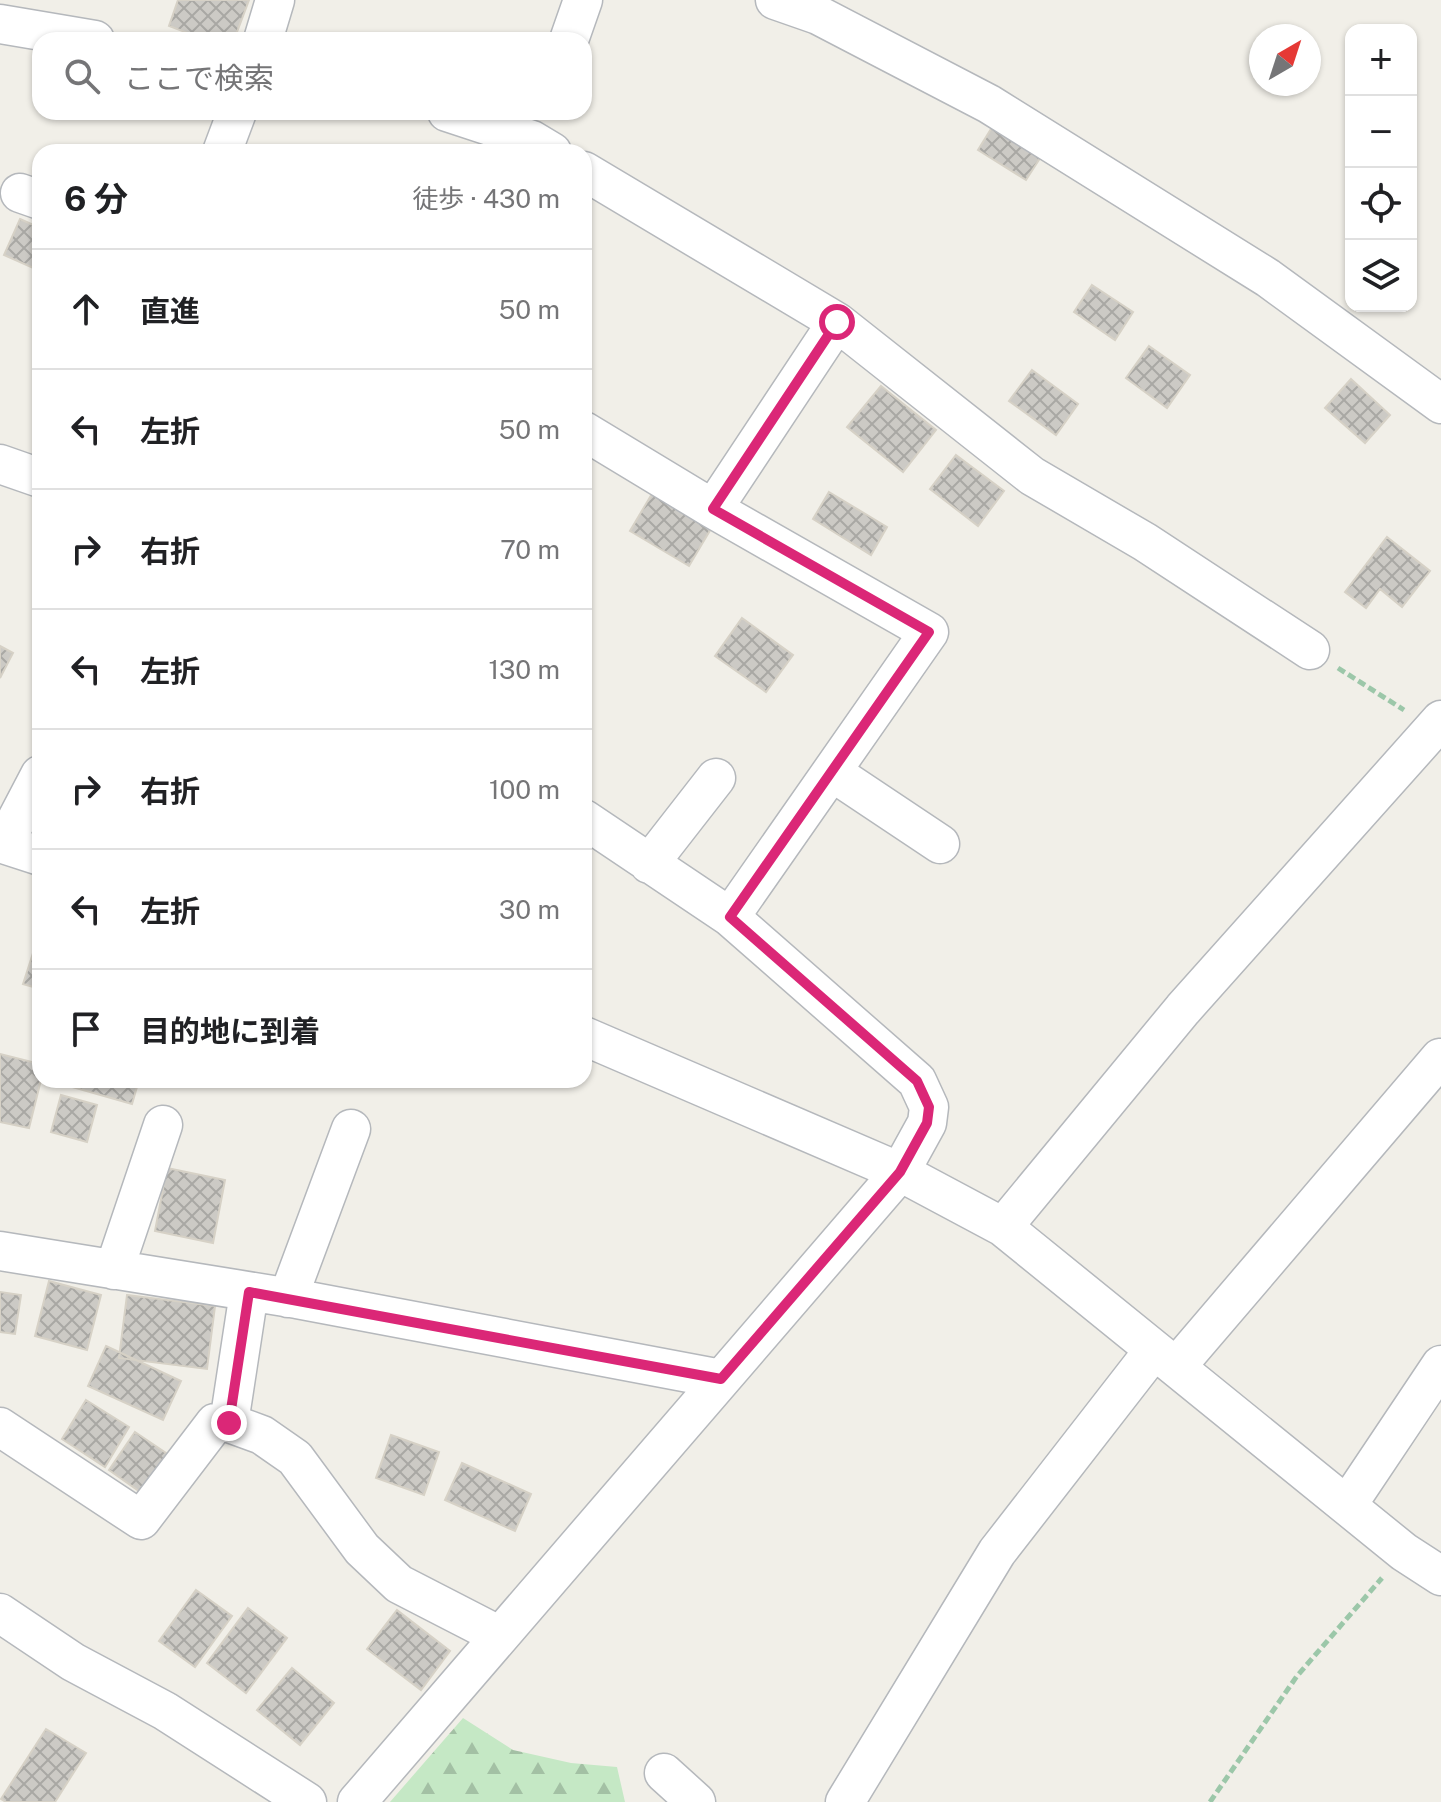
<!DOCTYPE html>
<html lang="ja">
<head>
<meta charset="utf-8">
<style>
  :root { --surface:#fff; --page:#f2f2f2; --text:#202124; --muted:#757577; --line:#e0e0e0 }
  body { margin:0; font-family:"Public Sans","Noto Sans JP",sans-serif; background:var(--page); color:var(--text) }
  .controls { position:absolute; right:24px; top:24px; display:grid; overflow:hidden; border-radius:16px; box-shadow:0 2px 6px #0004 }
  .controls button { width:72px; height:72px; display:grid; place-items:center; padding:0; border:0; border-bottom:2px solid var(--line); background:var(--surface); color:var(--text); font:40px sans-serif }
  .compass { position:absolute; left:1249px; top:24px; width:72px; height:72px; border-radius:50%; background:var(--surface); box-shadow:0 2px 6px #0004; rotate:39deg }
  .stop { position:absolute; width:24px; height:24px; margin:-18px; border:6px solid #db2777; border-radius:50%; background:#fff }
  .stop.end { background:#db2777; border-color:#fff; box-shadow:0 2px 8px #0008 }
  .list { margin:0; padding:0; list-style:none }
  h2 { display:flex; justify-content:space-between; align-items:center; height:104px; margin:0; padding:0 32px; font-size:34px }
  h2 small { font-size:26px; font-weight:400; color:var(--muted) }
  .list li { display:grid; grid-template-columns:52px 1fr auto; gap:24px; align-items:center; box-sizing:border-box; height:120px; padding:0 32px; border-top:2px solid var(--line) }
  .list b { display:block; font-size:30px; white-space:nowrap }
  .list em { font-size:26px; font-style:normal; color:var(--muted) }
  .icon { flex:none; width:44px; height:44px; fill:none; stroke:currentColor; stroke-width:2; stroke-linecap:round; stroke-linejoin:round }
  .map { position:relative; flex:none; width:1441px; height:1802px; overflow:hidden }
  .search { position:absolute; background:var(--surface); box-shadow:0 2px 6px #0004; left:32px; top:32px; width:560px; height:88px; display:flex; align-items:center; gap:20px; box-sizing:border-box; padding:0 28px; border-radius:24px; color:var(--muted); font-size:30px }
  .panel { position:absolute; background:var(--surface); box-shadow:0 2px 6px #0004; left:32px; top:144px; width:560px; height:944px; border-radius:24px }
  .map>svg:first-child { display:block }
</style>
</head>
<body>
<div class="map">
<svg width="1441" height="1802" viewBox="0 0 1441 1802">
  <defs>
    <pattern id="forest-firs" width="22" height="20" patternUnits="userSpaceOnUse" patternTransform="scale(2)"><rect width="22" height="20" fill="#c5e8c5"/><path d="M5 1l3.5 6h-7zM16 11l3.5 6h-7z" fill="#a3c0a4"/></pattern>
    <pattern id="building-cross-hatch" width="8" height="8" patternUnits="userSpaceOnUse" patternTransform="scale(2)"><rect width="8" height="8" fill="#cccac5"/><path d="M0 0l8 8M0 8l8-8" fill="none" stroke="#a9a8a4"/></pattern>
  </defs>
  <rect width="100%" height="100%" fill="#f1efe8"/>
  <path fill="url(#forest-firs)" d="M463 1718 513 1750 571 1763 617 1767 625 1802H390Z"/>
  <path fill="url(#building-cross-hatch)" stroke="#d6d1c6" stroke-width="2" d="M178 0H249L234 40H206L169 26Z
    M996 121 1044 152 1026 180 978 150Z
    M20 219 40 228V271L4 255Z
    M1092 285 1133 312 1115 340 1074 312Z
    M1149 346 1190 375 1167 408 1126 378Z
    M1032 370 1078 404 1056 435 1009 401Z
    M1351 379 1390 415 1365 443 1325 408Z
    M881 386 936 430 903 472 847 427Z
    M956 455 1004 491 978 526 930 489Z
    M653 492 712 527 689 566 630 531Z
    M829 492 887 527 871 555 813 519Z
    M1387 537 1430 571 1402 607 1380 589 1366 608 1345 592Z
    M742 618 793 655 766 692 715 656Z
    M0 646 13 653 0 678Z
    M34 950 40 952V989L23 984Z
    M0 1054 40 1064 41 1080 29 1128 0 1122Z
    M71 1080H139L132 1104 69 1086Z
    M61 1095 97 1105 87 1142 51 1132Z
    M167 1168 225 1180 213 1243 155 1231Z
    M49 1281 101 1295 87 1350 35 1336Z
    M0 1292 21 1295 15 1334 0 1332Z
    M127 1295 215 1306 207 1369 119 1358Z
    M106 1346 181 1381 163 1420 88 1386Z
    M86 1400 129 1427 105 1467 62 1439Z
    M135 1432 172 1457 146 1496 109 1470Z
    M391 1435 439 1452 424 1495 376 1478Z
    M462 1463 531 1494 515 1531 445 1500Z
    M196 1590 232 1616 195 1667 159 1641Z
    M248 1608 287 1638 246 1693 207 1663Z
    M397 1610 450 1651 421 1690 367 1649Z
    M292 1668 334 1703 300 1745 257 1710Z
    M46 1729 86 1753 55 1802H6L1 1799Z"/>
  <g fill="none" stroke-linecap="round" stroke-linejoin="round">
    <defs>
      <path id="minor" d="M775 0 818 15 989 104 1268 278 1441 404
        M0 24 95 40
        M263 40 275 0
        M569 40 583 0
        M447 112 532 140 552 152
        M222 152 237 112
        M584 171 837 322 1032 476 1145 542 1310 650
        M20 193 40 200
        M584 431 713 509 929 632 730 917
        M0 464 40 478
        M713 509 837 322
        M832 772 940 844
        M0 843 40 856
        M4 844 40 775
        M649 864 716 778
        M584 1036 900 1172 1003 1227 1404 1552 1441 1576
        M1003 1227 1183 1009 1441 720
        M0 1251 297 1299 721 1379
        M114 1270 163 1125
        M288 1298 351 1129
        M1176 1367 1440 1058
        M229 1423 249 1292
        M0 1427 141 1520 215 1423H229L262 1435 295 1458 362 1549 399 1584 500 1636
        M1348 1504 1441 1365
        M0 1613 73 1662 165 1711 307 1802
        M664 1773 696 1802
        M357 1802 900 1172 927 1123 929 1107 917 1081 730 917 584 819
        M845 1802 997 1552 1154 1350"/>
    </defs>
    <use href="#minor" stroke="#b5b8bc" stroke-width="41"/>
    <path stroke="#9cc7a9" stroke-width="5" stroke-dasharray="8 4" stroke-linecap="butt" d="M1338 668 1404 710
      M1210 1802 1297 1676 1382 1578"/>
    <use href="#minor" stroke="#fff" stroke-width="38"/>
  </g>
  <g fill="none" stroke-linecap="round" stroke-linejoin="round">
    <path stroke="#db2777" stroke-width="10" d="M229 1423 249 1292 721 1379 900 1172 927 1123 929 1107 917 1081 730 917 929 632 713 509 837 322"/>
  </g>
</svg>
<div class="controls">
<button>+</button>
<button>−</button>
<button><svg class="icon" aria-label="locate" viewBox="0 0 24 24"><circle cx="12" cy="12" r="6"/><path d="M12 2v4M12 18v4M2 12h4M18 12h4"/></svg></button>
<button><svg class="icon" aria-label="layers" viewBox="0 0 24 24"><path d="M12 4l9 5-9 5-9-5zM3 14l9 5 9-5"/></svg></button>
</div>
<svg class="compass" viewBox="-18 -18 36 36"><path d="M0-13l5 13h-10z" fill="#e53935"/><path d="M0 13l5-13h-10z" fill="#757577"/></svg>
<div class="stop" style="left:837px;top:322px"></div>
<div class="stop end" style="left:229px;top:1423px"></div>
<div class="search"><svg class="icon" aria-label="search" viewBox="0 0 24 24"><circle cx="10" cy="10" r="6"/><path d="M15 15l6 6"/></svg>ここで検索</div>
<section class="panel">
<h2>6 分<small>徒歩 · 430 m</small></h2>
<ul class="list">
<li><svg class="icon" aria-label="ahead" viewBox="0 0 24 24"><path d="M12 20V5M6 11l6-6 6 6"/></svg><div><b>直進</b></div><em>50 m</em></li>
<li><svg class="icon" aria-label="left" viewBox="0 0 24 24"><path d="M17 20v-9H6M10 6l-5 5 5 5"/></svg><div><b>左折</b></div><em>50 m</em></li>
<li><svg class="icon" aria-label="right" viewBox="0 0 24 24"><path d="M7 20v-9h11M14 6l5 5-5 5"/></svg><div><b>右折</b></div><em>70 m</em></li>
<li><svg class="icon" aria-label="left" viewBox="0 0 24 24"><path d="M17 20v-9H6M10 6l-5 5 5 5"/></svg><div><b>左折</b></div><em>130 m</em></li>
<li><svg class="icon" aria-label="right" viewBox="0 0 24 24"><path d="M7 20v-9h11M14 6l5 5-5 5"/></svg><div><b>右折</b></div><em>100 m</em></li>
<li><svg class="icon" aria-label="left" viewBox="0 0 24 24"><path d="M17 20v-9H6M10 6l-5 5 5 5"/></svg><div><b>左折</b></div><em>30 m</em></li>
<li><svg class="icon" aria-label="arrive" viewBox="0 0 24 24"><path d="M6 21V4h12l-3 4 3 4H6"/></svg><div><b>目的地に到着</b></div></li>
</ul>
</section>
</div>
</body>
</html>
